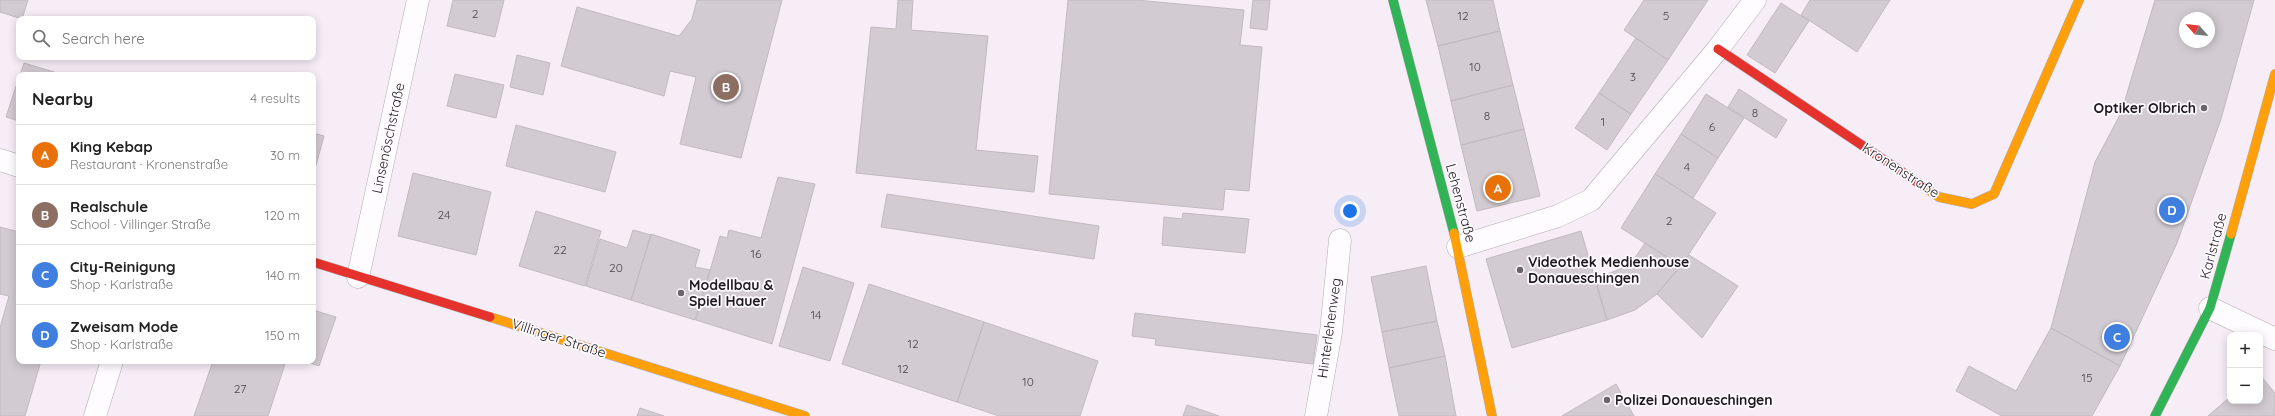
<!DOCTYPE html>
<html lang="en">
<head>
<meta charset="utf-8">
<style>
  :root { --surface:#fff; --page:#f2f2f2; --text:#222; --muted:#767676; --line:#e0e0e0; --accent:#1a73e8 }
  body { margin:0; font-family:Quicksand,sans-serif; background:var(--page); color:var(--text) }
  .controls { position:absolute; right:12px; bottom:12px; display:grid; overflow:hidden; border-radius:8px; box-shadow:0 2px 10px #0003 }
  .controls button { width:36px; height:36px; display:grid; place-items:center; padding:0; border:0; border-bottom:1px solid var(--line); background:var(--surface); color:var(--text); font:20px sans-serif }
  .compass { position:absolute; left:2179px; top:12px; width:36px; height:36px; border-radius:50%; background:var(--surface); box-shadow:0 2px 10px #0003; rotate:297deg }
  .you { position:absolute; left:1350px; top:211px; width:14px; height:14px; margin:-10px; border:3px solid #fff; border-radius:50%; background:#1a73e8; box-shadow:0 0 0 6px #1a73e833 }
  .badge { display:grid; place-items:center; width:26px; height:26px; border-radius:50%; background:var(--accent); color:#fff; font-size:13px; font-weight:700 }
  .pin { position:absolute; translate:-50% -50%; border:2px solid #fff; box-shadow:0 1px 4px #0006 }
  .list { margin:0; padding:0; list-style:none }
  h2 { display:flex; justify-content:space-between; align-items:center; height:52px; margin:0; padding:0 16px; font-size:17px }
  h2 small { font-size:13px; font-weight:400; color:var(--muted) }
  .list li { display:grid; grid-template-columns:26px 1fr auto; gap:12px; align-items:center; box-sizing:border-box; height:60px; padding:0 16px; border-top:1px solid var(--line) }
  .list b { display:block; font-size:15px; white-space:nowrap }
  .list p { margin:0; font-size:13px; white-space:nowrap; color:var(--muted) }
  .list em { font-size:13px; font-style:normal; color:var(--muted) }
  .icon { flex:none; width:22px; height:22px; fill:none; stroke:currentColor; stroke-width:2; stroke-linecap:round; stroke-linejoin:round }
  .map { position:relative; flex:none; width:2275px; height:416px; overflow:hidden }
  .search { position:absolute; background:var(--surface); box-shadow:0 2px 10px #0003; left:16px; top:16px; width:300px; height:44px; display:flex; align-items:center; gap:10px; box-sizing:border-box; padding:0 14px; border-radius:8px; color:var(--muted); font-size:15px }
  .panel { position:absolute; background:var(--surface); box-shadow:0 2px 10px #0003; left:16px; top:72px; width:300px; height:292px; border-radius:8px }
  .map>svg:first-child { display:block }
</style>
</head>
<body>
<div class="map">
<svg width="2275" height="416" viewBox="0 0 2275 416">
  <rect width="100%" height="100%" fill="#f6edf6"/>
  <path fill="#d2cbd2" stroke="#c1bac1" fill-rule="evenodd" d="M0 0H28L22 19 0 12Z
    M453 0H504L495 37 447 26Z
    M697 0H782L741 158 680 144 696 77 670 71 664 96 561 66 577 7 679 36 692 19Z
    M898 0H913L911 30 988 36 976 150 1038 156 1034 192 856 173 871 27 896 29Z
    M1068 0H1136L1244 10 1240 45 1262 47 1249 191 1225 189 1223 210 1049 194Z
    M1253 0H1270L1267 30 1250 28Z
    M1426 0H1493L1500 31 1438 46Z
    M1644 0H1708L1668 60 1624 30Z
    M1810 0H1890L1857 52 1801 15Z
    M2155 0H2254L2221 119 2177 243 2120 366 2051 328 2095 162 2121 113ZM2185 18H2209V42H2185Z
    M1781 3 1809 21 1775 73 1747 55Z
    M1500 31 1513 85 1451 101 1438 46Z
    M1636 38 1668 60 1631 114 1599 93Z
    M517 55 550 63 543 95 510 87Z
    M24 63 64 75H20Z
    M455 74 504 85 496 118 447 106Z
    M19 77V121L6 117Z
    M1513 85 1524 129 1461 145 1451 101Z
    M1739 89 1787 120 1776 138 1728 107Z
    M1599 93 1631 114 1607 150 1575 128Z
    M1706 94 1744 118 1718 158 1681 134Z
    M516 125 616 152 605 192 506 166Z
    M1524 129 1540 196 1477 211 1461 145Z
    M313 133 324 136 313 176Z
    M1681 134 1718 158 1693 198 1655 174Z
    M413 173 491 192 476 255 398 236Z
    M1655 174 1716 213 1681 266 1621 228Z
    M778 177 815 184 772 344 696 320 720 236 727 238 729 230 761 238Z
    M887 194 1099 226 1094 259 881 227Z
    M536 211 601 231 585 286 519 266Z
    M1183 213 1249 219 1245 253 1162 245 1164 217 1182 219Z
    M0 227 19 232V361H41L25 416H0V328L9 296 0 294Z
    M633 230 651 235 631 300 586 286 600 239 627 248Z
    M1581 231 1607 320 1512 348 1486 259Z
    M651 234 700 250 695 267 710 270 695 320 631 300Z
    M1645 243 1681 266 1657 294 1635 310 1607 320 1595 279 1630 265Z
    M1689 255 1738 286 1702 338 1657 294Z
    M1426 266 1437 321 1382 332 1371 277Z
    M803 267 854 283 830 361 779 346Z
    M869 284 984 322 957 402 842 364Z
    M313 310 336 317 319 366 304 361H313Z
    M1135 313 1317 335 1313 364 1155 345 1156 339 1132 336Z
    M1437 321 1445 356 1389 368 1382 332Z
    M984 322 1098 361 1080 416H999L957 402Z
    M2051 328 2120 366 2092 416H2002L1956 391 1969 366 2016 391Z
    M1445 356 1456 416H1399L1389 368Z
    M213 361H286L268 416H194Z
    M2260 375 2275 393V416H2208L2230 397V401H2260Z
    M1616 384 1634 416H1562Z
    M1187 405 1219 416H1183Z
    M640 408 664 416H637Z"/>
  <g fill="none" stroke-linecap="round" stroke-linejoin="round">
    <defs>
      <path id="street" d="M0 160 19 166
        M1458 247 1558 216 1591 200 1718 49 1755 0
        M358 277 418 0
        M2210 308 2275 339
        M95 416 112 361
        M1316 416 1331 332 1340 240"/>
      <path id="fast" d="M1393 0 1454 233
        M2155 416 2210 308 2231 234"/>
      <path id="slow" d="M1923 186 1939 197 1972 204 1994 194 2079 0
        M1454 233 1492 416
        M2231 234 2275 74
        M490 317 805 416"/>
      <path id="jam" d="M1718 49 1923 186
        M313 262 490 317"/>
    </defs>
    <use href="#street" stroke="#b2acb2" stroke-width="23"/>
    <use href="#fast" stroke="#b2acb2" stroke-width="10"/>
    <use href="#slow" stroke="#b2acb2" stroke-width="10"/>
    <use href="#jam" stroke="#b2acb2" stroke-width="10"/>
    <use href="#street" stroke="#fefcfe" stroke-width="22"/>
    <use href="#fast" stroke="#30b455" stroke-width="9"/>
    <use href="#slow" stroke="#ff9f0a" stroke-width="9"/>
    <use href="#jam" stroke="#e5322d" stroke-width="9"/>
  </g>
  <g fill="#6b646b" stroke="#fefbff" stroke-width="1.5">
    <circle cx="2204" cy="108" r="4"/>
    <circle cx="1520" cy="270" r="4"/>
    <circle cx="681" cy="293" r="4"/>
    <circle cx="1607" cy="400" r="4"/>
  </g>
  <g text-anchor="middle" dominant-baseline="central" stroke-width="3.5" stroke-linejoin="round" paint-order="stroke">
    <g font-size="12" fill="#4c464c">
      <text x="475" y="13">2</text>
      <text x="1463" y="15">12</text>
      <text x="1666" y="15">5</text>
      <text x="1475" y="66">10</text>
      <text x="1633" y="76">3</text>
      <text x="1755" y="112">8</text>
      <text x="1487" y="115">8</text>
      <text x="1603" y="121">1</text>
      <text x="1712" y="126">6</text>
      <text x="1687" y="166">4</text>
      <text x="444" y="214">24</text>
      <text x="1669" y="220">2</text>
      <text x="560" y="249">22</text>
      <text x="756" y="253">16</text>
      <text x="616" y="267">20</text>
      <text x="816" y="314">14</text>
      <text x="913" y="343">12</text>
      <text x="903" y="368">12</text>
      <text x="2087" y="377">15</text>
      <text x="1028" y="381">10</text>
      <text x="240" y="388">27</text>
    </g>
    <g font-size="14" font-weight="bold" fill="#201a20" stroke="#fefbff" text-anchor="start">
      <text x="2196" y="108" text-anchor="end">Optiker Olbrich</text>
      <text x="1528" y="262">Videothek Medienhouse<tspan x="1528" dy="16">Donaueschingen</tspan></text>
      <text x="689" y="285">Modellbau &amp;<tspan x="689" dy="16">Spiel Hauer</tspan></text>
      <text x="1615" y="400">Polizei Donaueschingen</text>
    </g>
    <g font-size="14" fill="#201a20" stroke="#fefbff">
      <text transform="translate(388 138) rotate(-78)">Linsenöschstraße</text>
      <text transform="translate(1901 170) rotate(33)">Kronenstraße</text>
      <text transform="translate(1461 203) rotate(75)">Lehenstraße</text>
      <text transform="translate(2213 246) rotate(-75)">Karlstraße</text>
      <text transform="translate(1329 328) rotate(-82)">Hinterlehenweg</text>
      <text transform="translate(559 338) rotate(18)">Villinger Straße</text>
    </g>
  </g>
</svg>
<div class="controls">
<button>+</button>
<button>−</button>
</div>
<svg class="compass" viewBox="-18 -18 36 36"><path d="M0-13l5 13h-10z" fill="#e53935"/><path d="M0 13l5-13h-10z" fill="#767676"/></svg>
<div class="you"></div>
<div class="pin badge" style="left:1498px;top:188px;background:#e8710a">A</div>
<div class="pin badge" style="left:726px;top:87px;background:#8d6e63">B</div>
<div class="pin badge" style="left:2117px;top:337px;background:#3f7fe0">C</div>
<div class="pin badge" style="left:2172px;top:210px;background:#3f7fe0">D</div>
<div class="search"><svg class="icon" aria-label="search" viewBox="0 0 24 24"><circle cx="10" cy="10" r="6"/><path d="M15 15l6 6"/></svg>Search here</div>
<section class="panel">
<h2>Nearby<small>4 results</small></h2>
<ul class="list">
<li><span class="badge" style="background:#e8710a">A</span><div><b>King Kebap</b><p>Restaurant · Kronenstraße</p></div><em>30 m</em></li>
<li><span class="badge" style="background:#8d6e63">B</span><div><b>Realschule</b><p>School · Villinger Straße</p></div><em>120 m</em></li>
<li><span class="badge" style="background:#3f7fe0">C</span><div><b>City-Reinigung</b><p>Shop · Karlstraße</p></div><em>140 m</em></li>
<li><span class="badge" style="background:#3f7fe0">D</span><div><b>Zweisam Mode</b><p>Shop · Karlstraße</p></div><em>150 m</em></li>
</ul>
</section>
</div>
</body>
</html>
